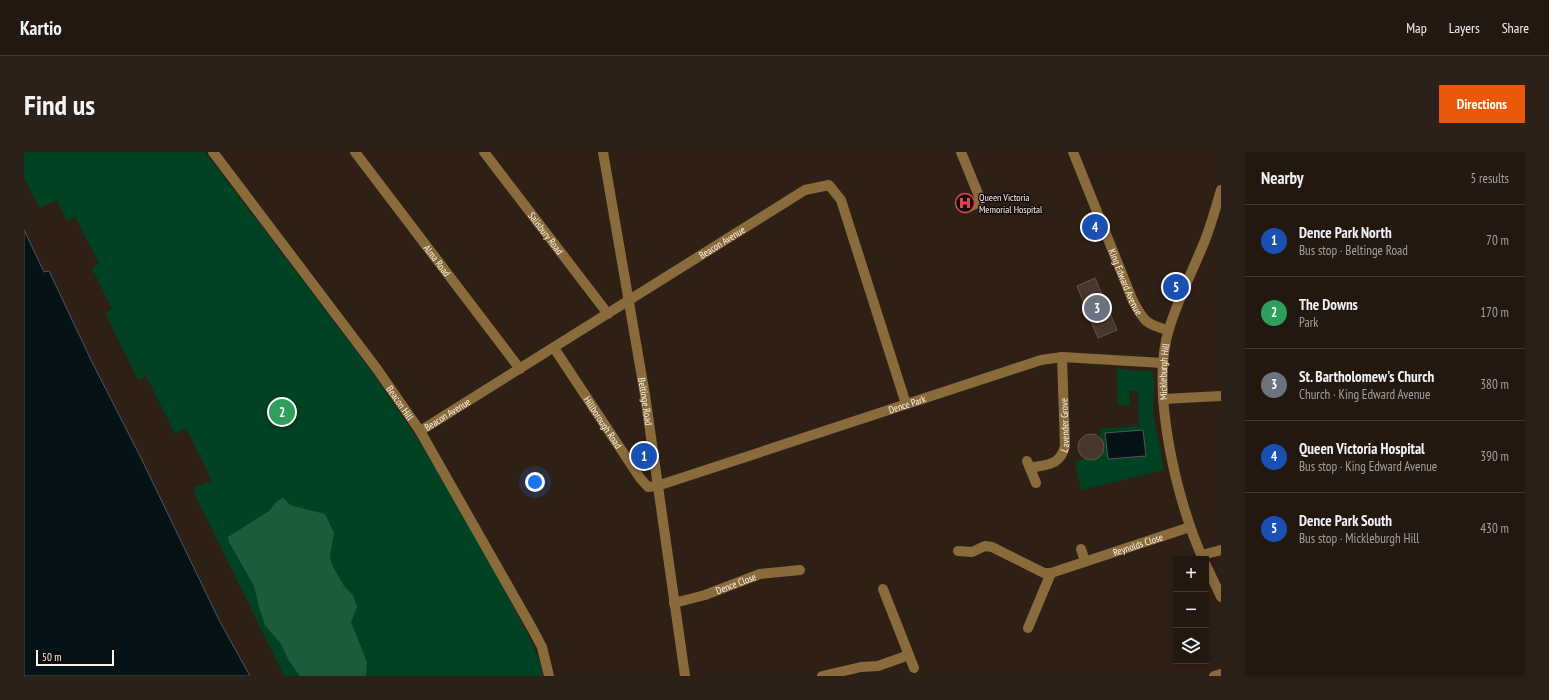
<!DOCTYPE html>
<html lang="en">
<head>
<meta charset="utf-8">
<style>
  :root { --surface:#231810; --page:#2b2119; --text:#f1f3f6; --muted:#a3a09f; --line:#403730; --accent:#ea580c }
  body { margin:0; font-family:"PT Sans Narrow",sans-serif; background:var(--page); color:var(--text) }
  .controls { position:absolute; right:12px; bottom:12px; display:grid; overflow:hidden; border-radius:0px; box-shadow:0 2px 10px #0003 }
  .controls button { width:36px; height:36px; display:grid; place-items:center; padding:0; border:0; border-bottom:1px solid var(--line); background:var(--surface); color:var(--text); font:20px sans-serif }
  .scale { position:absolute; left:12px; bottom:10px; width:78px; box-sizing:border-box; padding-left:4px; border:2px solid #fdf2ec; border-top:0; font-size:11px; line-height:14px; white-space:nowrap; color:#fdf2ec; -webkit-text-stroke:3px #120b07; paint-order:stroke }
  .you { position:absolute; left:511px; top:330px; width:14px; height:14px; margin:-10px; border:3px solid #fff; border-radius:50%; background:#1a73e8; box-shadow:0 0 0 6px #1a73e833 }
  .badge { display:grid; place-items:center; width:26px; height:26px; border-radius:50%; background:var(--accent); color:#fff; font-size:13px; font-weight:700 }
  .pin { position:absolute; translate:-50% -50%; border:2px solid #fff; box-shadow:0 1px 4px #0006 }
  .list { margin:0; padding:0; list-style:none }
  h2 { display:flex; justify-content:space-between; align-items:center; height:52px; margin:0; padding:0 16px; font-size:17px }
  h2 small { font-size:13px; font-weight:400; color:var(--muted) }
  .list li { display:grid; grid-template-columns:26px 1fr auto; gap:12px; align-items:center; box-sizing:border-box; height:72px; padding:0 16px; border-top:1px solid var(--line) }
  .list b { display:block; font-size:15px; white-space:nowrap }
  .list p { margin:0; font-size:13px; white-space:nowrap; color:var(--muted) }
  .list em { font-size:13px; font-style:normal; color:var(--muted) }
  .icon { flex:none; width:22px; height:22px; fill:none; stroke:currentColor; stroke-width:2; stroke-linecap:round; stroke-linejoin:round }
  .map { position:relative; flex:none; width:1197px; height:524px; overflow:hidden; border-radius:0px }
  header { display:flex; align-items:center; gap:24px; box-sizing:border-box; height:56px; padding:0 20px; background:var(--surface); border-bottom:1px solid var(--line) }
  header strong { font-size:19px }
  nav { display:flex; gap:22px; margin-inline-start:auto; font-size:14px }
  .intro { display:flex; align-items:center; justify-content:space-between; box-sizing:border-box; height:96px; padding:0 24px }
  h1 { margin:0; font-size:28px }
  .button { padding:10px 18px; border-radius:0px; background:var(--accent); color:#fff; font-size:14px; font-weight:700 }
  main { display:flex; gap:24px; padding:0 24px }
  aside { flex:1; background:var(--surface); border-radius:0px; box-shadow:0 2px 10px #0003 }
  .map>svg:first-child { display:block }
</style>
</head>
<body>
<header>
<strong>Kartio</strong>
<nav><a>Map</a><a>Layers</a><a>Share</a></nav>
</header>
<div class="intro"><h1>Find us</h1><a class="button">Directions</a></div>
<main>
<div class="map">
<svg width="1197" height="524" viewBox="0 0 1197 524">
  <rect width="100%" height="100%" fill="#2f2016"/>
  <path fill="#004223" d="M0 0H181L345 216 396 290 469 415 503 481 516 509 519 524H260L171 343 170 338 172 334 188 329 162 276 151 282 122 224 114 228 81 161 88 157 68 116 75 111 51 65 43 69 33 48 16 56 0 26Z
    M1093 217 1127 219 1130 226 1129 262 1140 318 1057 338 1051 310 1061 307 1067 308 1073 306 1078 302 1080 296 1076 286V277L1115 274 1114 239H1105L1106 253H1094Z"/>
  <path fill="#1d5c3a" d="M259 346 266 353 301 362 310 381 306 403 308 413 320 434 329 443 333 455 327 470 343 510 342 524H276L265 509 257 492 241 473 235 455 230 434 205 390 204 385 245 359 253 349Z"/>
  <path fill="#051317" stroke="#4f5657" d="M0 78 20 120 25 119 68 210 117 306 195 468 226 524H0Z
    M1119 278 1122 304 1084 307 1081 281Z"/>
  <path fill="#46362c" stroke="#655349" d="M1071 126 1093 178 1074 186 1053 134Z
    M1054 295a13 13 0 1 1 26 0a13 13 0 1 1-26 0Z"/>
  <g fill="none" stroke-linecap="round" stroke-linejoin="round">
    <g stroke="#8a6c3c" stroke-width="10">
      <path id="s1" d="M189 0 353 217 396 279 509 478 518 495 525 524"/>
      <path id="s2" d="M331 0 496 217"/>
      <path id="s3" d="M460 0 584 162"/>
      <path id="s4" d="M579 0 621 243 661 524"/>
      <path d="M937 0 957 49 945 55"/>
      <path id="s5" d="M1049 0 1109 149C1120 169 1121 172 1144 178"/>
      <path id="s6" d="M530 196 616 326 624 335 633 334 1017 208 1038 205 1139 211"/>
      <path d="M1139 247 1197 244"/>
      <path id="s7" d="M396 279 781 38 805 33 817 48 882 252"/>
      <path d="M1003 309 1012 331"/>
      <path id="s8" d="M1006 316C1023 312 1036 314 1041 294L1038 205"/>
      <path d="M1057 397 1061 409"/>
      <path id="s9" d="M934 399 948 400 961 394 968 395 1020 421H1027L1166 375"/>
      <path d="M1178 403 1197 398"/>
      <path id="s10" d="M1179 407C1153 350 1126 238 1145 177 1153 150 1166 124 1177 98 1186 78 1191 58 1197 38"/>
      <path d="M1182 413 1197 445"/>
      <path d="M859 437 890 516"/>
      <path id="s11" d="M650 451 681 443 736 422 776 418"/>
      <path d="M1004 476 1027 421"/>
      <path d="M798 524 837 515 854 514 885 503"/>
      <path d="M1190 524 1197 522"/>
    </g>
  </g>
  <defs>
    <symbol id="hospital-ring" viewBox="-11 -11 22 22"><circle r="9.5" fill="#120b07" stroke="#e0444e" stroke-width="1.5"/><path d="M-5-5h3v3.5h4V-5h3V5h-3V1.5h-4V5h-3Z" fill="#e0444e"/></symbol>
  </defs>
  <g fill-rule="evenodd">
    <use href="#hospital-ring" x="930" y="40" width="22" height="22"/>
  </g>
  <g text-anchor="middle" dominant-baseline="central" stroke-width="3" stroke-linejoin="round" paint-order="stroke">
    <g font-size="10" fill="#fdf2ec" stroke="#120b07" text-anchor="start">
      <text x="955" y="45">Queen Victoria<tspan x="955" dy="12">Memorial Hospital</tspan></text>
    </g>
    <g font-size="10" fill="#fdf2ec" stroke="#120b07">
      <text stroke="none"><textPath href="#s3" startOffset="102">Salisbury Road</textPath></text>
      <text stroke="none"><textPath href="#s7" startOffset="356">Beacon Avenue</textPath></text>
      <text stroke="none"><textPath href="#s2" startOffset="136">Alma Road</textPath></text>
      <text stroke="none"><textPath href="#s5" startOffset="140">King Edward Avenue</textPath></text>
      <text stroke="none"><textPath href="#s10" startOffset="193">Mickleburgh Hill</textPath></text>
      <text stroke="none"><textPath href="#s1" startOffset="313">Beacon Hill</textPath></text>
      <text stroke="none"><textPath href="#s4" startOffset="253">Beltinge Road</textPath></text>
      <text stroke="none"><textPath href="#s6" startOffset="440">Dence Park</textPath></text>
      <text stroke="none"><textPath href="#s7" startOffset="32">Beacon Avenue</textPath></text>
      <text stroke="none"><textPath href="#s6" startOffset="89">Hillborough Road</textPath></text>
      <text stroke="none"><textPath href="#s8" startOffset="66">Lavender Grove</textPath></text>
      <text stroke="none"><textPath href="#s9" startOffset="192">Reynolds Close</textPath></text>
      <text stroke="none"><textPath href="#s11" startOffset="65">Dence Close</textPath></text>
    </g>
  </g>
</svg>
<div class="controls">
<button>+</button>
<button>−</button>
<button><svg class="icon" aria-label="layers" viewBox="0 0 24 24"><path d="M12 4l9 5-9 5-9-5zM3 14l9 5 9-5"/></svg></button>
</div>
<div class="scale">50 m</div>
<div class="you"></div>
<div class="pin badge" style="left:620px;top:304px;background:#1a4fb4">1</div>
<div class="pin badge" style="left:258px;top:260px;background:#2e9e5b">2</div>
<div class="pin badge" style="left:1073px;top:156px;background:#6b7280">3</div>
<div class="pin badge" style="left:1071px;top:75px;background:#1a4fb4">4</div>
<div class="pin badge" style="left:1152px;top:135px;background:#1a4fb4">5</div>
</div>
<aside>
<h2>Nearby<small>5 results</small></h2>
<ul class="list">
<li><span class="badge" style="background:#1a4fb4">1</span><div><b>Dence Park North</b><p>Bus stop · Beltinge Road</p></div><em>70 m</em></li>
<li><span class="badge" style="background:#2e9e5b">2</span><div><b>The Downs</b><p>Park</p></div><em>170 m</em></li>
<li><span class="badge" style="background:#6b7280">3</span><div><b>St. Bartholomew's Church</b><p>Church · King Edward Avenue</p></div><em>380 m</em></li>
<li><span class="badge" style="background:#1a4fb4">4</span><div><b>Queen Victoria Hospital</b><p>Bus stop · King Edward Avenue</p></div><em>390 m</em></li>
<li><span class="badge" style="background:#1a4fb4">5</span><div><b>Dence Park South</b><p>Bus stop · Mickleburgh Hill</p></div><em>430 m</em></li>
</ul>
</aside>
</main>
</body>
</html>
